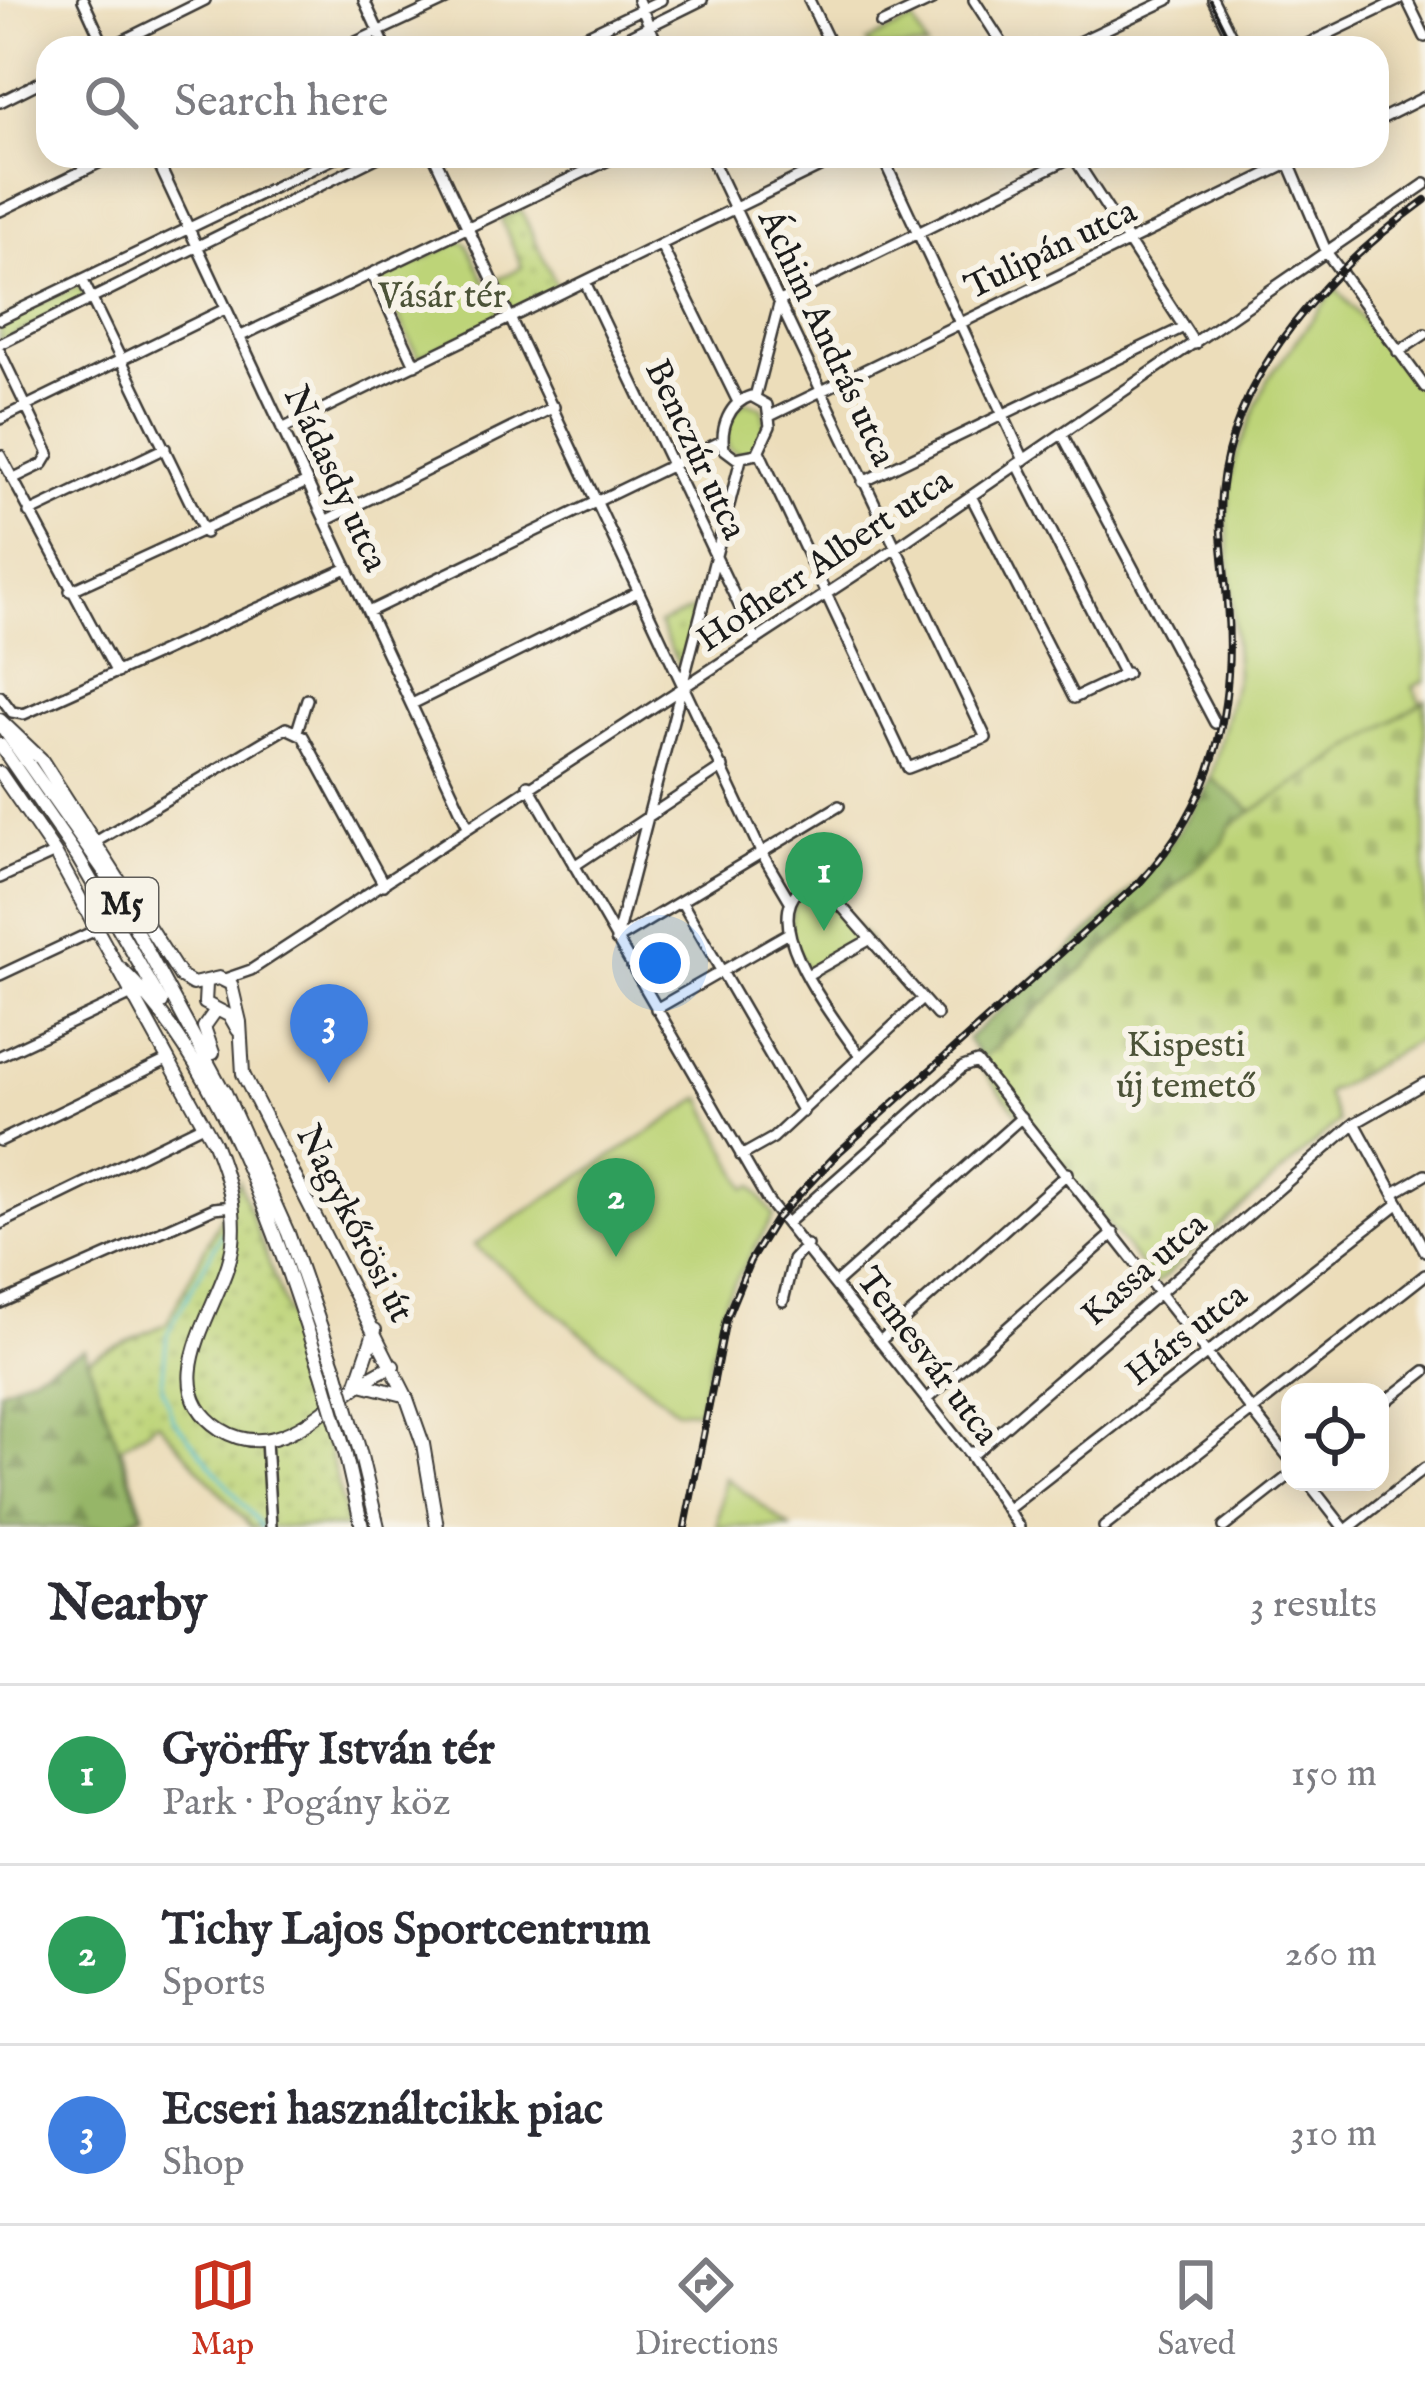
<!DOCTYPE html>
<html lang="en">
<head>
<meta charset="utf-8">
<style>
  :root { --surface:#fff; --page:#f7f7f7; --text:#2b2b33; --muted:#7c7c81; --line:#e1e1e2; --accent:#c8321e }
  body { margin:0; font-family:"IM FELL English",serif; background:var(--page); color:var(--text) }
  .controls { position:absolute; right:36px; bottom:36px; display:grid; overflow:hidden; border-radius:24px; box-shadow:0 6px 30px #0003 }
  .controls button { width:108px; height:108px; display:grid; place-items:center; padding:0; border:0; border-bottom:3px solid var(--line); background:var(--surface); color:var(--text); font:60px sans-serif }
  .you { position:absolute; left:660px; top:963px; width:42px; height:42px; margin:-30px; border:9px solid #fff; border-radius:50%; background:#1a73e8; box-shadow:0 0 0 18px #1a73e833 }
  .badge { display:grid; place-items:center; width:78px; height:78px; border-radius:50%; background:var(--accent); color:#fff; font-size:39px; font-weight:700 }
  .pin { position:absolute; translate:-50% -99px; filter:drop-shadow(0 3px 6px #0008) }
  .pin::after { content:''; position:absolute; top:63px; width:42px; height:36px; background:inherit; clip-path:polygon(0 0,100% 0,50% 100%) }
  .list { margin:0; padding:0; list-style:none }
  h2 { display:flex; justify-content:space-between; align-items:center; height:156px; margin:0; padding:0 48px; font-size:51px }
  h2 small { font-size:39px; font-weight:400; color:var(--muted) }
  .list li { display:grid; grid-template-columns:78px 1fr auto; gap:36px; align-items:center; box-sizing:border-box; height:180px; padding:0 48px; border-top:3px solid var(--line) }
  .list b { display:block; font-size:45px; white-space:nowrap }
  .list p { margin:0; font-size:39px; white-space:nowrap; color:var(--muted) }
  .list em { font-size:39px; font-style:normal; color:var(--muted) }
  .icon { flex:none; width:66px; height:66px; fill:none; stroke:currentColor; stroke-width:2; stroke-linecap:round; stroke-linejoin:round }
  .map { position:relative; flex:none; width:1425px; height:1527px; overflow:hidden }
  .search { position:absolute; background:var(--surface); box-shadow:0 6px 30px #0003; left:36px; right:36px; top:36px; height:132px; display:flex; align-items:center; gap:30px; box-sizing:border-box; padding:0 42px; border-radius:36px; color:var(--muted); font-size:45px }
  .sheet { height:696px; background:var(--surface) }
  nav { display:flex; justify-content:space-around; align-items:center; box-sizing:border-box; height:168px; border-top:3px solid var(--line); background:var(--surface); font-size:33px; color:var(--muted) }
  nav a { display:grid; justify-items:center; gap:6px }
  nav .on { color:var(--accent) }
  .map>svg:first-child { display:block }
</style>
</head>
<body>
<div class="map">
<svg width="1425" height="1527" viewBox="0 0 1425 1527">
  <defs>
    <pattern id="grass-dots" width="8" height="8" patternUnits="userSpaceOnUse" patternTransform="scale(3)"><rect width="8" height="8" fill="#bdd478"/><path d="M2 2h.1M6 6h.1" fill="none" stroke="#a2b567" stroke-width="1.8" stroke-linecap="round"/></pattern>
    <pattern id="forest-firs" width="22" height="20" patternUnits="userSpaceOnUse" patternTransform="scale(3)"><rect width="22" height="20" fill="#96b668"/><path d="M5 1l3.5 6h-7zM16 11l3.5 6h-7z" fill="#7a9355"/></pattern>
    <pattern id="cemetery-stones" width="16" height="16" patternUnits="userSpaceOnUse" patternTransform="scale(3)"><rect width="16" height="16" fill="#bdd478"/><path d="M2 7V4a2 2 0 0 1 4 0v3zM10 15v-3a2 2 0 0 1 4 0v3z" fill="#a2b567"/></pattern>
  </defs>
  <rect width="100%" height="100%" fill="#f7f3e8"/>
  <filter id="ink" filterUnits="userSpaceOnUse"><feTurbulence type="fractalNoise" baseFrequency=".00833" numOctaves="2"/><feDisplacementMap in="SourceGraphic" scale="24" xChannelSelector="R" yChannelSelector="G"/><feConvolveMatrix kernelMatrix="1 2 1 2 8 2 1 2 1" color-interpolation-filters="sRGB"/></filter>
  <filter id="wash" filterUnits="userSpaceOnUse"><feTurbulence type="fractalNoise" baseFrequency=".004" numOctaves="4" result="noise"/><feDisplacementMap in="SourceGraphic" scale="48" xChannelSelector="R" yChannelSelector="G"/><feGaussianBlur stdDeviation="2.7" result="paint"/><feColorMatrix in="noise" values="0 0 0 0 0 0 0 0 0 0 0 0 0 0 0 0 0 1.4 0 .05"/><feComposite in="paint" operator="in"/></filter>
  <g filter="url(#wash)">
    <rect width="100%" height="100%" fill="#ecddba"/>
    <path fill="url(#grass-dots)" stroke="#6c784a" stroke-width="3" d="M521 210 559 291 512 313 498 279 522 267 501 219Z
      M699 607 685 665 680 668 659 624Z
      M239 1181 313 1384 348 1527H251L158 1422 121 1447 144 1515 121 1527H0V1399L167 1323Z"/>
    <path fill="url(#forest-firs)" stroke="#596942" stroke-width="3" d="M1211 778 1253 811 1230 826 1223 843 982 1059 967 1039C1057 959 1155 887 1211 778Z
      M84 1349 142 1514 116 1527H0V1390Z"/>
    <path fill="url(#cemetery-stones)" stroke="#6c784a" stroke-width="3" d="M1425 700V1036L1326 1094 1338 1122 1156 1284 980 1067 982 1059 1223 843 1230 826Z"/>
    <path fill="#bdd478" stroke="#6c784a" stroke-width="3" d="M913 20 927 48H870L867 42Z
      M460 241 467 244 499 311 495 321 418 357 381 281Z
      M80 285 87 299 0 342V321Z
      M1336 288 1425 396V681L1413 687 1421 703 1253 811 1211 778 1237 674 1227 519 1233 463 1267 380Z
      M746 401 763 408 765 427 756 449 742 455 729 449C722 431 730 412 746 401Z
      M796 892 826 893 869 940 809 974 788 937Z
      M702 1098 746 1189 752 1186 774 1215 725 1299 698 1411 676 1410 474 1245Z
      M725 1477 790 1527H717Z"/>
    <g fill="none" stroke-linecap="round" stroke-linejoin="round">
      <path stroke="#54c0ce" stroke-width="3" d="M222 1233 167 1334 162 1386 173 1419 262 1527"/>
    </g>
  </g>
  <g filter="url(#ink)">
    <g fill="none" stroke-linecap="round" stroke-linejoin="round">
      <defs>
        <path id="minor" d="M83 0 105 48
          M364 0 386 48
          M638 0 659 48
          M809 0 832 48
          M974 0 1005 48
          M1213 0 1237 48
          M1407 0 1425 37
          M881 24 932 0
          M108 48 205 0
          M343 48 446 0
          M560 48 661 0
          M605 48 702 0
          M1066 48 1168 0
          M1299 48 1399 0
          M0 102 48 78
          M1377 121 1425 97
          M155 156 467 824
          M434 156 761 852 790 901
          M710 156 986 738 908 768 759 451
          M882 156 1024 460
          M1073 156 1195 344
          M1286 156 1327 253 1425 387
          M0 211 113 156
          M661 245 738 402
          M373 275 415 365
          M83 281 205 533
          M585 282 756 641
          M0 319 339 156
          M239 337 617 156
          M0 344 380 156
          M0 352 49 454 43 464 12 479
          M1398 352 1425 334
          M751 396 767 405 770 426 757 454 736 458 724 449C720 428 729 403 751 396Z
          M755 397 780 301 1074 156
          M770 416 1304 156
          M0 419 225 309
          M282 429 842 156
          M1062 434 1215 723
          M0 455 117 673
          M1018 465 1124 675
          M863 482 1184 327
          M971 496 1074 698 1127 673
          M29 513 165 448
          M325 521 554 407
          M70 591 307 482
          M368 612 722 441
          M0 696 12 712 24 714 347 568
          M412 704 638 592
          M297 731 307 699
          M528 785 768 1201 968 1452 1019 1527
          M97 841 286 728 303 736 384 885
          M574 866 723 767
          M0 878 55 853
          M681 901 803 1112
          M616 940 741 459
          M616 940 839 806
          M809 974 869 940
          M0 975 96 930
          M225 979 251 970 872 564 1425 184
          M656 1009 787 934
          M859 1055C835 1019 760 927 799 890L815 889 836 900 937 1015
          M0 1056 130 995
          M1355 1123 1425 1251
          M0 1141 167 1060
          M741 1156 773 1138 922 999
          M1394 1193 1425 1175
          M788 1222 963 1067 977 1062 1290 1459
          M0 1224 203 1125
          M836 1283 1022 1117
          M783 1301 793 1260 807 1245
          M0 1303 214 1208 233 1206
          M880 1341 1068 1173
          M926 1400 1114 1233
          M1380 1406 1425 1371
          M266 1440 271 1527
          M968 1452H976L1355 1123 1425 1083
          M1308 1482 1343 1527
          M1008 1509 1399 1203
          M1104 1527 1425 1275
          M1224 1527 1290 1475
          M1350 1527 1425 1468"/>
        <path id="major" d="M0 720 41 759 181 977 193 984 219 978 231 984 240 1022 243 1074 406 1396 423 1444 437 1527
          M3 728 104 871 226 1096
          M0 745 78 858 162 1003
          M0 773 55 853 214 1143C227 1176 237 1208 233 1243 227 1301 149 1383 220 1429 236 1439 255 1443 274 1438 318 1426 349 1383 393 1366
          M121 969C224 1066 280 1245 323 1377
          M206 984 205 1003 230 1016 238 1030
          M213 1053 204 1027 216 1010
          M224 1090 288 1233 337 1373
          M357 1383 375 1330
          M361 1384 404 1395
          M345 1452 362 1527
          M360 1452 378 1527"/>
      </defs>
      <use href="#minor" stroke="#3b3934" stroke-width="14"/>
      <use href="#major" stroke="#3b3934" stroke-width="16"/>
      <use href="#minor" stroke="#fff" stroke-width="9"/>
      <use href="#major" stroke="#fff" stroke-width="12"/>
      <path stroke="#1c1c1c" stroke-width="3" d="M1210 0 1234 48"/>
      <defs>
        <path id="rail" d="M685 1527 726 1319 750 1261 776 1219 839 1152 1140 882C1214 802 1236 709 1227 603 1225 566 1218 530 1221 493 1233 370 1329 270 1425 200"/>
      </defs>
      <use href="#rail" stroke="#1c1c1c" stroke-width="8"/>
      <use href="#rail" stroke="#f7f3e8" stroke-width="3" stroke-dasharray="9" stroke-linecap="butt"/>
      <defs>
        <path id="major-bridge" d="M337 1373 360 1452
          M323 1377 345 1452"/>
      </defs>
      <use href="#major-bridge" stroke="#3b3934" stroke-width="16" stroke-linecap="butt"/>
      <use href="#major-bridge" stroke="#fff" stroke-width="12"/>
    </g>
  </g>
  <g text-anchor="middle" dominant-baseline="central" stroke-width="12" stroke-linejoin="round" paint-order="stroke">
    <rect fill="#f7f3e8" stroke="#5e5c59" stroke-width="3" x="86" y="878" width="72" height="54" rx="9"/>
    <g font-size="33" font-weight="bold" fill="#1c1c1c">
      <text x="122" y="905">M5</text>
    </g>
    <g font-size="36" fill="#1c1c1c" stroke="#f7f3e8">
      <text transform="translate(1051 250) rotate(-26)">Tulipán utca</text>
      <text transform="translate(826 338) rotate(65)">Áchim András utca</text>
      <text transform="translate(695 450) rotate(65)">Benczúr utca</text>
      <text transform="translate(335 479) rotate(65)">Nádasdy utca</text>
      <text transform="translate(825 561) rotate(-34)">Hofherr Albert utca</text>
      <text transform="translate(354 1224) rotate(63)">Nagykőrösi út</text>
      <text transform="translate(1145 1270) rotate(-41)">Kassa utca</text>
      <text transform="translate(1187 1335) rotate(-38)">Hárs utca</text>
      <text transform="translate(927 1357) rotate(53)">Temesvár utca</text>
    </g>
    <g font-size="36" fill="#4c5338" stroke="#f7f3e8">
      <text x="442" y="297">Vásár tér</text>
      <text x="1186" y="1046">Kispesti<tspan x="1186" dy="41">új temető</tspan></text>
    </g>
  </g>
</svg>
<div class="controls">
<button><svg class="icon" aria-label="locate" viewBox="0 0 24 24"><circle cx="12" cy="12" r="6"/><path d="M12 2v4M12 18v4M2 12h4M18 12h4"/></svg></button>
</div>
<div class="you"></div>
<div class="pin badge" style="left:824px;top:931px;background:#2e9e5b">1</div>
<div class="pin badge" style="left:616px;top:1257px;background:#2e9e5b">2</div>
<div class="pin badge" style="left:329px;top:1083px;background:#3f7fe0">3</div>
<div class="search"><svg class="icon" aria-label="search" viewBox="0 0 24 24"><circle cx="10" cy="10" r="6"/><path d="M15 15l6 6"/></svg>Search here</div>
</div>
<section class="sheet">
<h2>Nearby<small>3 results</small></h2>
<ul class="list">
<li><span class="badge" style="background:#2e9e5b">1</span><div><b>Györffy István tér</b><p>Park · Pogány köz</p></div><em>150 m</em></li>
<li><span class="badge" style="background:#2e9e5b">2</span><div><b>Tichy Lajos Sportcentrum</b><p>Sports</p></div><em>260 m</em></li>
<li><span class="badge" style="background:#3f7fe0">3</span><div><b>Ecseri használtcikk piac</b><p>Shop</p></div><em>310 m</em></li>
</ul>
</section>
<nav>
<a class="on"><svg class="icon" aria-label="map" viewBox="0 0 24 24"><path d="M3 6l6-2 6 2 6-2v14l-6 2-6-2-6 2zM9 4v14M15 6v14"/></svg>Map</a>
<a><svg class="icon" aria-label="directions" viewBox="0 0 24 24"><path d="M12 3l9 9-9 9-9-9zM9 14v-3h6M13 9l2 2-2 2"/></svg>Directions</a>
<a><svg class="icon" aria-label="saved" viewBox="0 0 24 24"><path d="M7 4h10v16l-5-4-5 4z"/></svg>Saved</a>
</nav>
</body>
</html>
